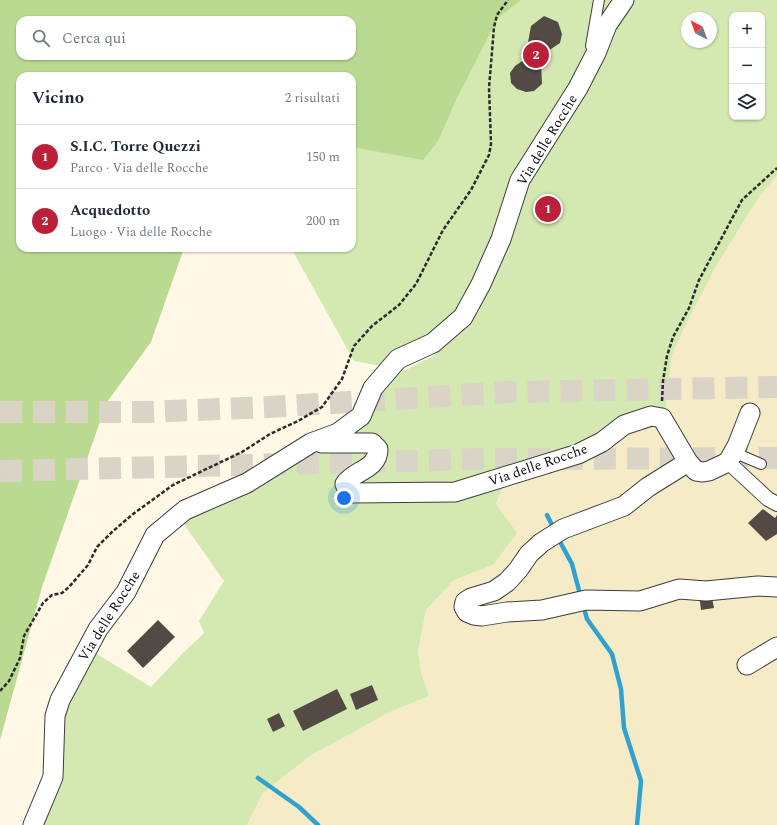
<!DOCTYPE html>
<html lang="it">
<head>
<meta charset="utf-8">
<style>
  :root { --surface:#fff; --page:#f6f6f7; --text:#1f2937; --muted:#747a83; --line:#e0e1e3; --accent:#bc2038 }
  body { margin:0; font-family:Spectral,serif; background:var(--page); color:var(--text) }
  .controls { position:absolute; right:12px; top:12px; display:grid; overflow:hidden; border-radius:8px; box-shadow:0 1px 3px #0004 }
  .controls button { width:36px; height:36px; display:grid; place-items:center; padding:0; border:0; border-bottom:1px solid var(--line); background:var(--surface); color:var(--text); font:20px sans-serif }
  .compass { position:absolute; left:681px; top:12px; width:36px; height:36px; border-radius:50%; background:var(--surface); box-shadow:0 1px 3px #0004; rotate:319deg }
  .you { position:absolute; left:344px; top:498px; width:14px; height:14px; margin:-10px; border:3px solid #fff; border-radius:50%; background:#1a73e8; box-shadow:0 0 0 6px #1a73e833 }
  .badge { display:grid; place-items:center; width:26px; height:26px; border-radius:50%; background:var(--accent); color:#fff; font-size:13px; font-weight:700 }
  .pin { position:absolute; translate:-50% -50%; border:2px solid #fff; box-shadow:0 1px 4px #0006 }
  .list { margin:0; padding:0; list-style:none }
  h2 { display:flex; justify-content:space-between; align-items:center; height:52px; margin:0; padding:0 16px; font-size:17px }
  h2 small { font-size:13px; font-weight:400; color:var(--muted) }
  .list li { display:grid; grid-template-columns:26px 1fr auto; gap:12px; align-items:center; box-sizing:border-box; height:64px; padding:0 16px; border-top:1px solid var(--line) }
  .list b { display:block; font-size:15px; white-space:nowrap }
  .list p { margin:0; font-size:13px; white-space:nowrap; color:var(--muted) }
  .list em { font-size:13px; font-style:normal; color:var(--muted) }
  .icon { flex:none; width:22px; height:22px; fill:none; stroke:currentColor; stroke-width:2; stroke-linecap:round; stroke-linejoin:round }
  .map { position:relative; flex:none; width:777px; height:825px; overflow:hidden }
  .search { position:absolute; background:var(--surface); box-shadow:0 1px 3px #0004; left:16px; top:16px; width:340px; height:44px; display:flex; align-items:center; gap:10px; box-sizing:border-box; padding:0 14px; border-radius:12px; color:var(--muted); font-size:15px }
  .panel { position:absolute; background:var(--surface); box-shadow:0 1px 3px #0004; left:16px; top:72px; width:340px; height:180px; border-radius:12px }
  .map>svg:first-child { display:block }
</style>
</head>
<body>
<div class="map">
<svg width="777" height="825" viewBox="0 0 777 825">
  <rect width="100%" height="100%" fill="#fff8e7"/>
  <path fill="#f5ecc7" d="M777 175V825H247L263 793 310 756 390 712 429 696 421 672 418 651 426 610 454 580 493 565 496 504 504 484 627 433 664 422 672 355 685 326 715 268 757 200Z"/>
  <path fill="#d4e9b1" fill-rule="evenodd" d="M285 0H777V175L757 200 715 268 685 326 672 355 664 422 646 430 635 428 504 484 496 504 517 533 493 565 454 580 426 610 418 651 421 672 429 696 390 712 310 756 263 793 247 825H38L66 703 92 651 151 687 183 653 204 633 199 621 224 581 181 520 298 458 398 374 435 355 480 310 472 308 391 368 354 361 291 248H352V20ZM732 15H762V117H732ZM687 18H711V42H687Z"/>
  <path fill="#b9da90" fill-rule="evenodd" d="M0 0H521L498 18 456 100 438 141 423 160 352 147V76H20V248H184L151 342 107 402 42 587 0 740ZM20 20H352V56H20Z"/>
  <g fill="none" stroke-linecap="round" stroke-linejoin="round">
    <path stroke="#30a1d0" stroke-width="4.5" d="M547 515 554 529
      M558 538 572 564 581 598
      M583 605 587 619 612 654 621 689 624 728 641 781 637 825
      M258 778 299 807 318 825"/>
  </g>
  <path fill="#534a46" d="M544 16 558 22 562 34 560 43 548 51 541 63 542 84 534 91 526 92 517 89 511 83 510 73 515 66 525 59 531 26Z
    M763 509 775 518 777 515V534L766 541 748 523Z
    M711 593 714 608 701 610 699 595Z
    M158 620 175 637 143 668 127 651Z
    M372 685 378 700 356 710 350 694Z
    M337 689 347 709 303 731 293 711Z
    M279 713 285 726 273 732 267 719Z"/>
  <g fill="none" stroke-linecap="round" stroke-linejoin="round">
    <path stroke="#dad4c6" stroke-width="22" stroke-dasharray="22 11" stroke-linecap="butt" d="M0 412H146L269 407 509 392 777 387
      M0 471 486 459 777 458"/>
    <defs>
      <path id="service" d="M591 46 599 0
        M733 452 761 464"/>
      <path id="pedestrian" d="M728 462 768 499 777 504"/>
      <path id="minor" d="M322 443H372L378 449C378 470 354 470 345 484L348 491 351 493 455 492 578 454 602 442 624 425 651 416 662 418 688 462 696 471 703 472 709 471 728 462 737 446 750 413
        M688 462 648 487 624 506 563 529 541 543 529 554 518 570 507 582 494 591 471 598 465 602 464 607 467 612 474 615 482 616 507 612 542 610 586 600 640 601 679 589 706 591 758 586 777 587
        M747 665 777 647
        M33 825 53 777 55 716 60 700 98 629 126 592 155 535 185 510 247 483 311 443 338 433 361 416 373 388 398 359 433 343 463 317 481 284 501 239 520 180 578 88 596 53 607 25 624 0"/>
    </defs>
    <use href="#service" stroke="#3d3d3d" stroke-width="12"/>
    <use href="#pedestrian" stroke="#3d3d3d" stroke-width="16"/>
    <use href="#minor" stroke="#3d3d3d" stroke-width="21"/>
    <path stroke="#2c2c2c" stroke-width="2.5" stroke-dasharray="4 2" stroke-linecap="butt" d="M662 401 663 381 667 356 673 337 689 308 699 280 742 200 777 168
      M0 691 9 681 20 658 24 636 43 603 52 595 62 593 69 587 88 565 97 547 112 532 133 514 173 485 242 452 270 434 298 421 322 407 342 379 354 346 372 326 399 305 416 284 443 230 471 190 489 155 491 144 489 88 494 27 497 15 508 0"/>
    <use href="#service" stroke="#fff" stroke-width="10"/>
    <use href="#pedestrian" stroke="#fff" stroke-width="14"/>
    <use href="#minor" stroke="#fff" stroke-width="19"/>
  </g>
  <g text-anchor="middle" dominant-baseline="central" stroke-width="4" stroke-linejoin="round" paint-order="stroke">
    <g font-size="14" fill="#0a0a0a" stroke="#fff">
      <text transform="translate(547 140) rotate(-59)">Via delle Rocche</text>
      <text transform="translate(538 465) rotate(-19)">Via delle Rocche</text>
      <text transform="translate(109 616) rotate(-58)">Via delle Rocche</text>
    </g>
  </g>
</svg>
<div class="controls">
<button>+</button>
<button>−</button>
<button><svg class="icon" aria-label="layers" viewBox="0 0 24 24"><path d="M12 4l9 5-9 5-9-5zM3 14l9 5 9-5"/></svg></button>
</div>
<svg class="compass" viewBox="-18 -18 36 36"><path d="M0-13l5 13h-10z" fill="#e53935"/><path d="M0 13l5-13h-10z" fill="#747a83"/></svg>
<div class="you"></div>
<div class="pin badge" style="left:548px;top:209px">1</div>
<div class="pin badge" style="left:536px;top:55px">2</div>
<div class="search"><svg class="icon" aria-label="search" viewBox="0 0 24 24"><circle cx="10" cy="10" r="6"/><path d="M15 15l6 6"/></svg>Cerca qui</div>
<section class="panel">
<h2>Vicino<small>2 risultati</small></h2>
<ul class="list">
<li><span class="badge">1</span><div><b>S.I.C. Torre Quezzi</b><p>Parco · Via delle Rocche</p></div><em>150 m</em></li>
<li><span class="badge">2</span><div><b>Acquedotto</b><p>Luogo · Via delle Rocche</p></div><em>200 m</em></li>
</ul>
</section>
</div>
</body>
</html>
